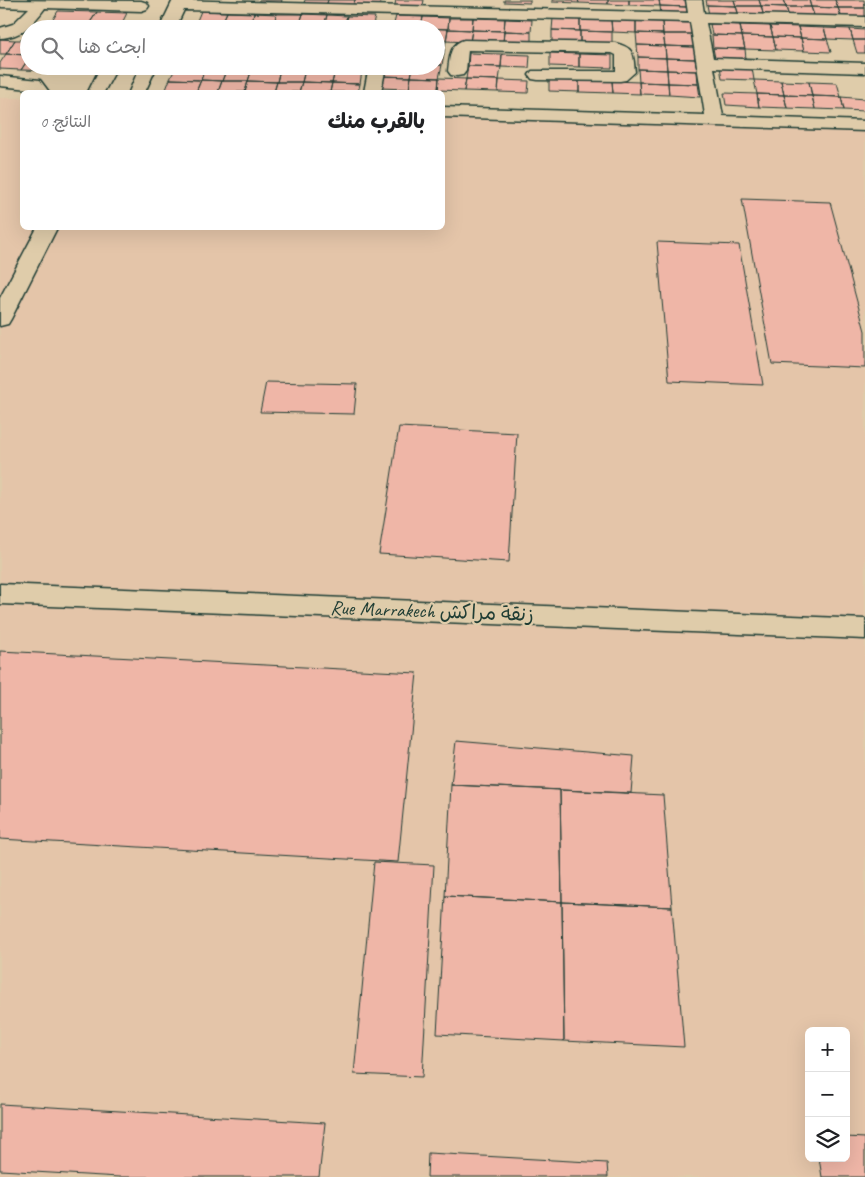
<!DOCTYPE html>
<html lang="ar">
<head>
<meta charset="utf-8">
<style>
  :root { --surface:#fff; --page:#f6f6f6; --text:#202124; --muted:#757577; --line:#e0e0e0 }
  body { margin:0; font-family:Caveat,"Playpen Sans Arabic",sans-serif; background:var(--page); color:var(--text); direction:rtl }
  .controls { position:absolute; right:15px; bottom:15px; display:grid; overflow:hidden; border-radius:8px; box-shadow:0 5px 20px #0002 }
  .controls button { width:45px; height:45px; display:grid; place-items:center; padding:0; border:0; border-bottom:1px solid var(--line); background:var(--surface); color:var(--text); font:25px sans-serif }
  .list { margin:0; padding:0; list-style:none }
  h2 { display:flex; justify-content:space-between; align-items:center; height:65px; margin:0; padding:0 20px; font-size:21px }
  h2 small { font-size:16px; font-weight:400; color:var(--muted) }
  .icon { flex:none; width:28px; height:28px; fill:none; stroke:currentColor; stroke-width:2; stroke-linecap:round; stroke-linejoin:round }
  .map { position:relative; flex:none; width:865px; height:1177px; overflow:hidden; direction:ltr }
  .search { position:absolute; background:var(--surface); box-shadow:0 5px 20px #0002; left:20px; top:20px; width:425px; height:55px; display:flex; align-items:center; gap:12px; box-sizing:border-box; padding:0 18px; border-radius:28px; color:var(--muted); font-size:19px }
  .panel { position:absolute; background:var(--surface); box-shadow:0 5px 20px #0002; left:20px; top:90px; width:425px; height:140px; border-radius:8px; direction:rtl }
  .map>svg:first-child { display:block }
</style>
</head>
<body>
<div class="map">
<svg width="865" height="1177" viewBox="0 0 865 1177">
  <rect width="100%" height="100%" fill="#dfccaa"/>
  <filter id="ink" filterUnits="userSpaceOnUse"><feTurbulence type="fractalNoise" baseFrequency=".02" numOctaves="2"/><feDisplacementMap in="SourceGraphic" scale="10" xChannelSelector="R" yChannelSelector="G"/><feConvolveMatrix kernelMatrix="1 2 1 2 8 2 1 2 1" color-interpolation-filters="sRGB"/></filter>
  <g filter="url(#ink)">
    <path fill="#e4c5a9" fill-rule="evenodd" d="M0 98H22V228H442L443 113 865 126V1177H0ZM809 1031H846V1158H809Z"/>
    <path fill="#efb6a7" stroke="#1f3d34" d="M259 0H282L281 4H258Z
      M305 0H328L326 6 303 5Z
      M328 0H355L353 6H326Z
      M355 0H381L379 7 353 6Z
      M396 0H424L422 10 394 9Z
      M504 0H530V3L504 2Z
      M552 0H578L579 3 552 2Z
      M578 0H608V4L579 3Z
      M608 0H629V5L608 4Z
      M629 0H659L660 6 629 5Z
      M659 0H686L687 7 660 6Z
      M706 0H734L736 6 707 5Z
      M734 0H759L761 6H736Z
      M759 0H783L786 7 761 6Z
      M783 0H809L811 7H786Z
      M809 0H835L838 8 811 7Z
      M835 0H864L865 8H838Z
      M707 5 736 6 739 16 709 15Z
      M660 6 687 7 688 15 661 14Z
      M736 6H761L764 17 739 16Z
      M761 6 786 7 789 17H764Z
      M786 7H811L815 18 789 17Z
      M811 7 838 8 842 18H815Z
      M838 8H865V19L842 18Z
      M58 11 97 12 89 24 51 23Z
      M201 11 227 12 222 23H196Z
      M97 12 127 13 121 25 89 24Z
      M227 12 254 13 250 24 222 23Z
      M254 13 277 14 273 25 250 24Z
      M277 14H303L299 26 273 25Z
      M303 14 327 15 324 27 299 26Z
      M327 15 347 16 344 27H324Z
      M347 16 375 17 372 28 344 27Z
      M396 16 423 17 421 28 393 27Z
      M423 17 449 18 448 29 421 28Z
      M449 18H473L472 30 448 29Z
      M473 18 505 19 504 31 472 30Z
      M553 18 580 19V31L552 30Z
      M505 19 532 20 531 32 504 31Z
      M580 19 611 20 612 32 580 31Z
      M611 20 636 21V33L612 32Z
      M636 21 662 22 663 34 636 33Z
      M662 22 690 23 692 34H663Z
      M51 23 89 24 87 29H47Z
      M196 23H222L219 29H193Z
      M222 23 250 24 248 29H219Z
      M89 24 121 25 119 29H87Z
      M250 24 273 25 272 29H248Z
      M710 24 740 25 742 36 712 35Z
      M273 25 299 26 298 29H272Z
      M740 25 770 26 773 37 742 36Z
      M299 26 324 27 323 29H298Z
      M770 26 798 27 801 38 773 37Z
      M798 27 824 28 827 39 801 38Z
      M421 28 448 29 446 41H436V29Z
      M824 28 850 29 853 40 827 39Z
      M448 29 472 30 470 42 446 41Z
      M850 29 865 30V40H853Z
      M472 30 504 31 503 43 470 42Z
      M552 30 580 31V43L552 42Z
      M504 31 531 32V44L503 43Z
      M580 31 612 32V44L580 43Z
      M636 33 663 34 665 46 637 45Z
      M663 34H692L694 47 665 46Z
      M712 35 742 36 745 49 713 48Z
      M742 36 773 37 776 50 745 49Z
      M773 37 801 38 804 51 776 50Z
      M801 38 827 39 831 52 804 51Z
      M0 39 15 40 6 54H0Z
      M15 40H29V55L6 54Z
      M853 40H865V53H857Z
      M436 41H446L444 53H436Z
      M637 45 665 46 666 58 638 57Z
      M665 46 694 47 695 59 666 58Z
      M713 48 745 49 746 59 715 58Z
      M436 53H444L442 65H436Z
      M469 53 502 54 501 67 468 66Z
      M550 53 579 54V67L550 66Z
      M6 54 29 55V58L21 70 0 69V63Z
      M502 54 530 55 529 68 501 67Z
      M579 54 612 55V68L579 67Z
      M638 57 666 58 667 70 638 69Z
      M29 58V66H65L62 71 21 70Z
      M666 58 695 59 697 71 667 70Z
      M436 65H442L439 78 411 77 413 66H436Z
      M65 66H98L95 72 62 71Z
      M335 66H363L362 71H335Z
      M384 66H413L411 77 381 76Z
      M468 66 501 67 499 80 466 79Z
      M720 66 752 68 754 80 722 79Z
      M176 67 205 68 201 80 170 79Z
      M205 68H227L222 81 201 80Z
      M227 68 252 69 248 81H222Z
      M252 69H280L277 82 248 81Z
      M280 69 305 70 302 82H277Z
      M638 69 667 70 668 83 639 82Z
      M305 70 335 71 332 83 302 82Z
      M667 70 697 71 698 84 668 83Z
      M335 71H362L360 84 332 83Z
      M381 76 411 77 409 89 379 88Z
      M411 77 439 78 438 90 409 89Z
      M439 78 466 79 464 91 438 90Z
      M170 79 201 80 196 92H165Z
      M466 79 499 80 498 92 464 91Z
      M549 79 579 80V92L549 91Z
      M201 80 222 81 218 92H196Z
      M499 80 529 81 528 93 498 92Z
      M579 80 612 81 613 93 579 92Z
      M754 80 781 81 784 95 757 94Z
      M222 81H248L245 92H218Z
      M248 81 277 82 274 92H245Z
      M612 81 639 82 640 94 613 93Z
      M781 81 809 82 812 96 784 95Z
      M277 82H302L299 92H274Z
      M302 82 332 83 330 92H299Z
      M639 82 668 83 669 95 640 94Z
      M809 82 837 83 841 97 812 96Z
      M332 83 360 84 358 92H330Z
      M668 83 698 84 700 97 669 95Z
      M724 93 757 94 759 107 726 105Z
      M757 94 784 95 787 108 759 107Z
      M784 95 812 96 815 109 787 108Z
      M812 96 841 97 844 110 815 109Z
      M841 97 865 99V111L844 110Z
      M742 199 830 202 865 331V368L772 364Z
      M657 242 739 245 763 385 669 381Z
      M266 382 357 384 354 414 260 412Z
      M399 427 517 433 509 562 379 554Z
      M0 651 417 673 398 862 0 839Z
      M456 741 634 756 631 793 451 785Z
      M451 785 560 790 562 902 445 896Z
      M560 790 663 795 672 907 562 902Z
      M374 862 434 865 422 1077 354 1074Z
      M445 896 562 902 564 1041 437 1034Z
      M562 902 672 907 684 1047 564 1041Z
      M0 1104 325 1123 319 1177H119L0 1170Z
      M846 1137 865 1138V1177H822L819 1158H846Z
      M428 1153 607 1163 608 1177H427Z"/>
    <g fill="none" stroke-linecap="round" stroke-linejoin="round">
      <defs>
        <path id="minor" d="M0 0 141 1 147 3 149 6 147 9 141 11 45 8C32 25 22 37 0 38V28L13 24 29 8 0 7Z
          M173 0 688 13 686 0H702L704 13 865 17V27L706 23 713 58 865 63V73L714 68 723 116 865 121V131L442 117V107L705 115 690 22 184 10 175 29H159Z
          M464 40 615 43C635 48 633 54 635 72L626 80 620 81 538 80 532 79 529 75 532 71H616V55L612 53 468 50 466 71 463 75 457 76 451 75 448 71C450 58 449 44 464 40Z
          M101 66H118L104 92H88Z
          M140 66H157L145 92H129Z
          M369 66H386L381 92H364Z
          M0 76 40 80 49 92H31L29 89 0 86Z
          M37 228H57L11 319 8 324 0 326V298Z
          M0 584 865 619V639L0 604Z"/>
      </defs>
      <use href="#minor" stroke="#1f3d34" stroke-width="3"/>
      <use href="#minor" fill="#dfccaa" fill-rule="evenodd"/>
    </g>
  </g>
  <g text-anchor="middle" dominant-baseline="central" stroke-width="4.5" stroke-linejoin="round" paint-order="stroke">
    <g font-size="20" fill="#1f3d34" stroke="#dfccaa">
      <text transform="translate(432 611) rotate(2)">Rue Marrakech زنقة مراكش</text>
    </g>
  </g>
</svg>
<div class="controls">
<button>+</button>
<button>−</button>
<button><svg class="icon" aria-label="layers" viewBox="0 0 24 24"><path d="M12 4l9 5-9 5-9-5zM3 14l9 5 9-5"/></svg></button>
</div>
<div class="search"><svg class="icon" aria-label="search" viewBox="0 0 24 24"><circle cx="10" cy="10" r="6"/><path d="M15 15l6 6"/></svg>ابحث هنا</div>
<section class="panel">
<h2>بالقرب منك<small>النتائج: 0</small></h2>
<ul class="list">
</ul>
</section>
</div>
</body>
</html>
